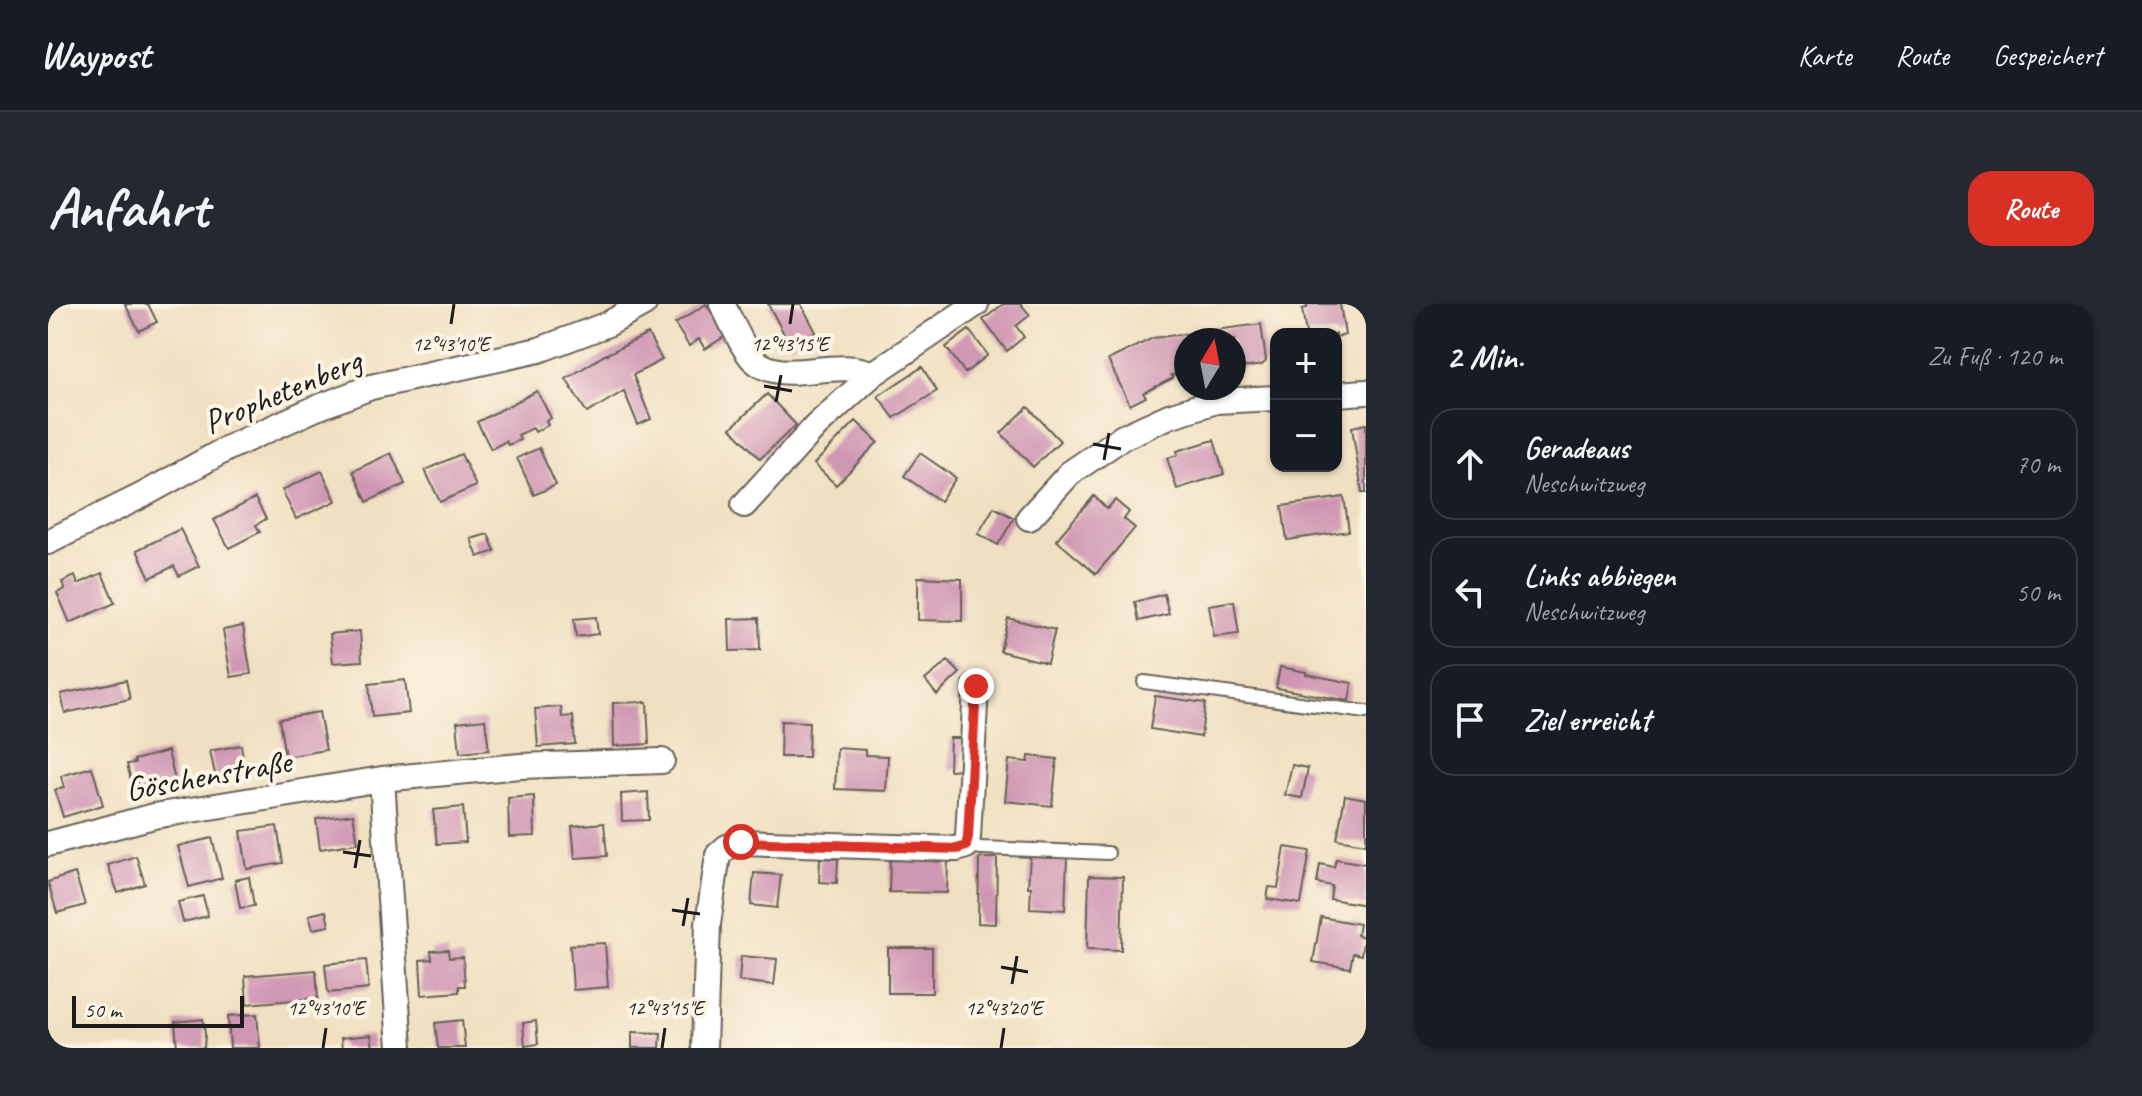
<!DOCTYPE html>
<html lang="de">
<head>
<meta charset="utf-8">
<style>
  :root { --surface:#171b24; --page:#242831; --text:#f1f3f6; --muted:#9ea1a6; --line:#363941; --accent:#d93025 }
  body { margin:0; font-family:Caveat,sans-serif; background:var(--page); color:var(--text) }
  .controls { position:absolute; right:24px; top:24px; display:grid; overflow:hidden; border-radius:16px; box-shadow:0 2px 6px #0004 }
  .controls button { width:72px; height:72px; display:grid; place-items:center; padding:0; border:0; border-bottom:2px solid var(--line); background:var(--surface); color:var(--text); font:40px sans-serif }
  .compass { position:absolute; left:1126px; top:24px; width:72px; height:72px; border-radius:50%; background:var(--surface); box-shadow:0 2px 6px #0004; rotate:10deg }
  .scale { position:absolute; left:24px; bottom:20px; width:172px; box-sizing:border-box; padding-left:8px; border:4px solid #1c1c1c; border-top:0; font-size:22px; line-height:28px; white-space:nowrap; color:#1c1c1c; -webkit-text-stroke:6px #fcf5e5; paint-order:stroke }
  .stop { position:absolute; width:24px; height:24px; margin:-18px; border:6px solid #d93025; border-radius:50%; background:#fff }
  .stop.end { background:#d93025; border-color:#fff; box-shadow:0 2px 8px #0008 }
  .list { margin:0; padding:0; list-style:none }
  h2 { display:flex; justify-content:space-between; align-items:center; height:104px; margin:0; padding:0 32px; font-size:34px }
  h2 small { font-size:26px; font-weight:400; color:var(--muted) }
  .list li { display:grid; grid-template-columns:52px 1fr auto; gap:24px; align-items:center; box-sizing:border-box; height:112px; margin:0 16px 16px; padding:0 16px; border:2px solid var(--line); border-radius:24px }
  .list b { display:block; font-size:30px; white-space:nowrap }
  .list p { margin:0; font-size:26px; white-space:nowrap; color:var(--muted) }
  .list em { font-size:26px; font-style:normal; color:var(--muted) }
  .icon { flex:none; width:44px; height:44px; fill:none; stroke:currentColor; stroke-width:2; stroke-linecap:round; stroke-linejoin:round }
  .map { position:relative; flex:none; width:1318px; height:744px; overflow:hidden; border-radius:24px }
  header { display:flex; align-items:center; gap:48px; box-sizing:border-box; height:112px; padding:0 40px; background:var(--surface); border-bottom:2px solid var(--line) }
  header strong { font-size:38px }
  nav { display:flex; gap:44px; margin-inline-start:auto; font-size:28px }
  .intro { display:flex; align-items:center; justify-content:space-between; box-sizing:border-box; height:192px; padding:0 48px }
  h1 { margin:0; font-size:56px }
  .button { padding:20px 36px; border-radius:24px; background:var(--accent); color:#fff; font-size:28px; font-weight:700 }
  main { display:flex; gap:48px; padding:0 48px }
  aside { flex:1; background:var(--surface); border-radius:24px; box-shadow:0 2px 6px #0004 }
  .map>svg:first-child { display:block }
</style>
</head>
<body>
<header>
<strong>Waypost</strong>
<nav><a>Karte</a><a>Route</a><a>Gespeichert</a></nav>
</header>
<div class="intro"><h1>Anfahrt</h1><a class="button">Route</a></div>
<main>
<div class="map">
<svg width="1318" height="744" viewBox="0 0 1318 744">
  <rect width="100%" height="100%" fill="#fcf5e5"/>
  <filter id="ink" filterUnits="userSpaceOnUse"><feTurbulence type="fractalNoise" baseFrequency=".0125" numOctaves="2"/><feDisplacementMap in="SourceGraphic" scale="16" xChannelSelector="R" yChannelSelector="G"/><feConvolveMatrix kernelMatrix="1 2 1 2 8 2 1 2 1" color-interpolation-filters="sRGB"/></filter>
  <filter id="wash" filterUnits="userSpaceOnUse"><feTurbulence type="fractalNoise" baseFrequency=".006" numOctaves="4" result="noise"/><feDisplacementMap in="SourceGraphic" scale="32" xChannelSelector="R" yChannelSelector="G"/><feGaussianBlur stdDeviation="1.8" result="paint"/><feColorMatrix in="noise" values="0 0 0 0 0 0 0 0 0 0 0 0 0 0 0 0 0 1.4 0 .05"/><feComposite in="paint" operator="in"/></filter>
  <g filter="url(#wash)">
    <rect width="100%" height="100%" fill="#f0e0c1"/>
    <g id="blocks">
      <path fill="#cf96b3" d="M77 0H100L109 18 91 27Z
        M658 0 679 31 657 45 651 35 641 42 627 20Z
        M720 0H753L768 28 742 41Z
        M955 0H973L982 11 968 22 976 33 959 47 935 16Z
        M1259 0H1292L1297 31 1288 33V30H1258L1254 5 1259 4Z
        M1213 20 1218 57 1214 61 1186 65V36H1138V70L1123 71 1125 74 1095 89 1098 93 1082 101 1060 56 1105 34Z
        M921 26 940 51 917 69 898 43Z
        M600 30 614 56 585 71 603 115 590 121 576 87 539 109 518 75 555 52Z
        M874 63 889 87 846 114 830 92Z
        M489 87 503 114 498 117 500 121 487 128 485 124 470 131 472 136 460 141 458 137 443 145 429 118Z
        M719 90 748 121 712 155 683 124Z
        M980 103 1012 137 985 163 953 129Z
        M808 117 830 138 788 181 766 160Z
        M1318 120V189H1314L1304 123Z
        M1166 136 1176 170 1129 185 1119 154 1130 151 1129 147Z
        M491 144 508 181 486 191 469 154Z
        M343 149 357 180 319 198 305 167Z
        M872 149 908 174 892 197 856 172Z
        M413 150 428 182 392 198 377 166Z
        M274 167 288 197 248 215 234 186Z
        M1046 192 1059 205 1067 196 1081 208 1076 215 1087 224 1048 270 1008 236Z
        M1296 193 1301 227 1239 236 1234 202Z
        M207 194 218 215 208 221 212 228 181 244 166 216Z
        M946 203 966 214 950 241 930 230Z
        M132 225 151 262 131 272 126 262 102 274 89 246Z
        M440 230 447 247 430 253 423 235Z
        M54 269 67 299 22 319 9 289 17 285 14 278 27 272 30 280Z
        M870 273 914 275V317L870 316Z
        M1116 290 1121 310 1091 317 1087 298Z
        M1186 297 1191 330 1166 333 1161 301Z
        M548 313 550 330 528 333 526 315Z
        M711 314 712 346 682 347 681 315Z
        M960 314 1007 326 999 359 952 347Z
        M195 322 203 370 183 373 175 326Z
        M312 327 314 357 285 359 282 330Z
        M900 357 912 369 889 391 877 376Z
        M1232 363 1258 368V370L1304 379 1301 397 1228 384Z
        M78 376 82 395 17 409 13 390Z
        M357 376 361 409 324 413 321 380Z
        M1107 392 1157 399 1153 433 1102 425Z
        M599 398 601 440 566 442 565 399Z
        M513 403 514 413 525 412 527 440 490 443 487 405Z
        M271 408 278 446 237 453 231 415Z
        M437 415 441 446 412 449 409 418Z
        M733 417 761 418 760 453H732Z
        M902 434H915L914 465 901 466Z
        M193 441 198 470 168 475 162 447Z
        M789 444 817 446V451L840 452 838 487 787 485Z
        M120 447 129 485 93 494 89 476 83 477 79 460 87 459 86 456Z
        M981 452 1009 455 1004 502 957 497 961 456 980 458Z
        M1244 461 1260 464 1254 494 1237 491Z
        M44 463 55 501 15 513 7 486 16 483 13 472Z
        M600 488 601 516 574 517 573 490Z
        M1297 491 1318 495V540L1289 535Z
        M486 492 487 532 461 533 460 494Z
        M415 503 418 538 389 540 385 506Z
        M305 510 310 539 272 545 268 515Z
        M556 519 559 552 527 554 524 522Z
        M229 522 235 559 199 565 193 527Z
        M164 534 174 574 141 583 130 542Z
        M1237 543 1262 547 1253 600 1219 595 1221 583 1230 584Z
        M88 552 97 580 70 589 60 561Z
        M982 553 1019 554 1017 606 982 604 983 583H980Z
        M772 554 790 555 789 579 771 578Z
        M931 554H949L948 620 930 619Z
        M1288 555 1318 560V601L1282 595 1284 582 1269 579 1272 560 1286 563Z
        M842 556 900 557 899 589 841 588Z
        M27 569 37 601 9 609 0 578Z
        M706 569 733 571 729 604 703 601Z
        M1041 572 1075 573 1073 646 1039 645Z
        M201 573 206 602 192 604 187 576Z
        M155 592 160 612 135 618 130 598Z
        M278 607 281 622 265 625 261 611Z
        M1273 613 1311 620 1309 631 1316 633 1313 651 1305 649 1302 664 1265 658Z
        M557 639 560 683 525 686 522 641Z
        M840 644H884V689H840Z
        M400 646 401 654 415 653 417 682H411V688L374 691 372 656 384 655 383 647Z
        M693 652 729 655 726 681 691 677Z
        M318 656 321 685 280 689 277 660Z
        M268 666 270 694 199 700 197 672Z
        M209 710 212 744H182L180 712Z
        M155 715 157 730 156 744H129L127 718Z
        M414 716 417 744H390L387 719Z
        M488 717 490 740 477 742 475 719Z
        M584 728 613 729 612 744H584Z
        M323 731 325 744H294L293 734Z"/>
    </g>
  </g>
  <g filter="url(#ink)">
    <use href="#blocks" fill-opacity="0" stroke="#666156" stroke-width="2"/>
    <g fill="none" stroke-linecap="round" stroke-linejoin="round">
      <defs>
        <path id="service" d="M1096 378 1318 408
          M918 542 934 544 1060 549"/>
        <path id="minor" d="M674 0C682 14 694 44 705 55 734 84 786 52 825 70
          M1288 90 1318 88
          M696 201 768 122 825 70 928 0
          M981 214 1022 169 1075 133 1121 112 1168 97 1228 94
          M0 238 95 191 182 143 266 105 323 83 491 46 560 20 596 0
          M334 475 352 744
          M0 540 106 512 334 475 472 462 614 457
          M656 744 660 620 670 551 679 543 693 538 909 545 918 542 920 533 928 382"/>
      </defs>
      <use href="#service" stroke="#666156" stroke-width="16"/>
      <use href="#minor" stroke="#666156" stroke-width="28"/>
      <use href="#service" stroke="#fff" stroke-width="12"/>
      <use href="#minor" stroke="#fff" stroke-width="24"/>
    </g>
  </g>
  <g fill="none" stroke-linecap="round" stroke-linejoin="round" filter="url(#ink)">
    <path stroke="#d93025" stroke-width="10" d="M693 538 909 545 918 542 920 533 928 382"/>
  </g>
  <path fill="none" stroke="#1c1c1c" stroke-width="3" d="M403 20 406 0M742 20 745 0M716 82 744 87M728 98 733 71M1045 140 1073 145M1056 156 1061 129M295 548 323 552M307 564 312 536M624 606 652 610M635 622 640 594M953 663 980 668M964 680 969 652M275 744 278 724M614 744 617 724M953 744 956 724"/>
  <g text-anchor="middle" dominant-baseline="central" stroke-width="8" stroke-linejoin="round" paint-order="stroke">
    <g font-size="34" fill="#1c1c1c" stroke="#fcf5e5">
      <text transform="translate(234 87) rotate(-23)">Prophetenberg</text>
      <text transform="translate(160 471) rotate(-10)">Göschenstraße</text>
    </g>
  </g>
  <g font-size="20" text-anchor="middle" fill="#1c1c1c" stroke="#fcf5e5" stroke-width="8" stroke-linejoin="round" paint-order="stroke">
    <text x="403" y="47">12°43'10"E</text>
    <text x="742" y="47">12°43'15"E</text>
    <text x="278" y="711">12°43'10"E</text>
    <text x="617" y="711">12°43'15"E</text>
    <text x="956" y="711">12°43'20"E</text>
  </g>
</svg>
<div class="controls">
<button>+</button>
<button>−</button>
</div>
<svg class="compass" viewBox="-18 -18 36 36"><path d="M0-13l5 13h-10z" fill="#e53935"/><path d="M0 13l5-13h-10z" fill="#9ea1a6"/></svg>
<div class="scale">50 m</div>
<div class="stop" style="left:693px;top:538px"></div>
<div class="stop end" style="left:928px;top:382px"></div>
</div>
<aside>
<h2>2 Min.<small>Zu Fuß · 120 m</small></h2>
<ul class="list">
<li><svg class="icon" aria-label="ahead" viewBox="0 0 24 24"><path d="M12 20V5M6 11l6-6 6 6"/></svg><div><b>Geradeaus</b><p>Neschwitzweg</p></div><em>70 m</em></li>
<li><svg class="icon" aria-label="left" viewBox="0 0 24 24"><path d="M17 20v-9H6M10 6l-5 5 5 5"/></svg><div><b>Links abbiegen</b><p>Neschwitzweg</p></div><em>50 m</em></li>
<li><svg class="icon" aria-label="arrive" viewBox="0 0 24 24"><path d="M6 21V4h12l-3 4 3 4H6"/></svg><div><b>Ziel erreicht</b></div></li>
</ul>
</aside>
</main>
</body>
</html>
